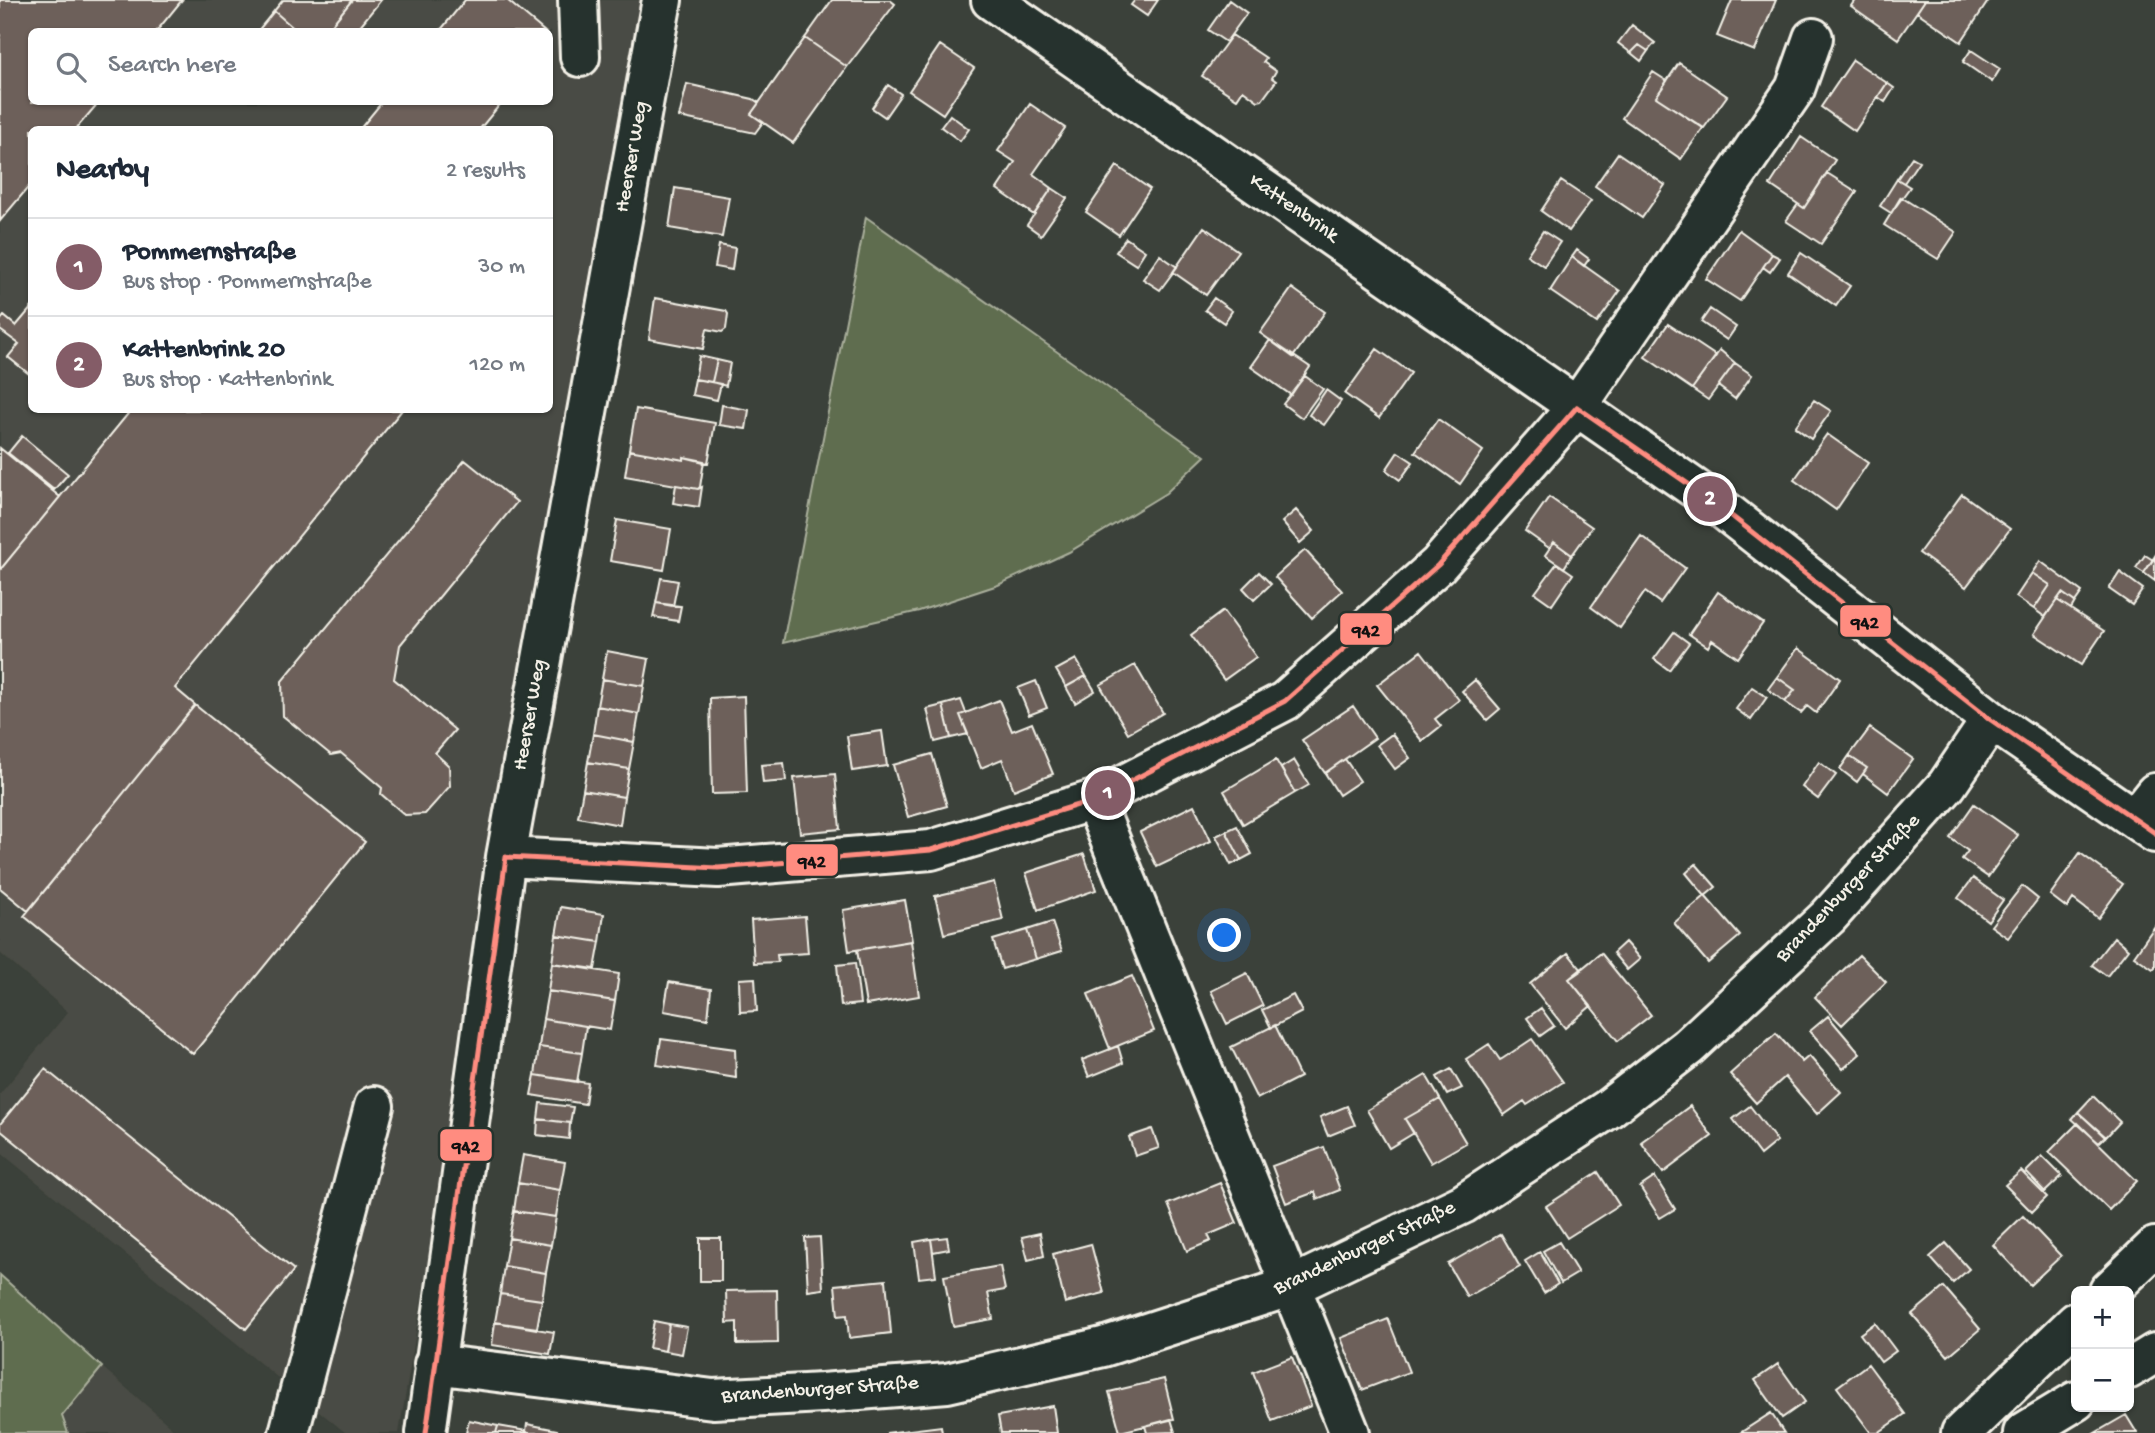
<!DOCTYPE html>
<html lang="en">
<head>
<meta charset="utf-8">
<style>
  :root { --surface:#fff; --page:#f6f6f7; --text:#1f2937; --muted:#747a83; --line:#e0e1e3; --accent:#845c67 }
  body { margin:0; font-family:"Gochi Hand",sans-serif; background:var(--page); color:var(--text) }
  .controls { position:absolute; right:21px; bottom:21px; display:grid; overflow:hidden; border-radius:10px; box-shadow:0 2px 5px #0004 }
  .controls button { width:63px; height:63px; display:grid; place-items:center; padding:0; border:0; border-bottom:2px solid var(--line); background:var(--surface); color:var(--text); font:35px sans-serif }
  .you { position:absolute; left:1225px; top:936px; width:24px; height:24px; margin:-18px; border:5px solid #fff; border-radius:50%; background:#1a73e8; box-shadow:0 0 0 10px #1a73e833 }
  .badge { display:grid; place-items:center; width:46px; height:46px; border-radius:50%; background:var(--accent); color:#fff; font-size:23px; font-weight:700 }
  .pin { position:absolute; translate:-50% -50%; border:4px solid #fff; box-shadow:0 2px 7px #0006 }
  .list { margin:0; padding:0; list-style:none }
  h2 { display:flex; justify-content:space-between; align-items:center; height:91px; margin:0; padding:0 28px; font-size:30px }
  h2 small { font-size:23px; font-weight:400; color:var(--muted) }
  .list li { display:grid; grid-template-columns:46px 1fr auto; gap:21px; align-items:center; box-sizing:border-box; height:98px; padding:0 28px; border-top:2px solid var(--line) }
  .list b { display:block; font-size:26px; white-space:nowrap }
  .list p { margin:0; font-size:23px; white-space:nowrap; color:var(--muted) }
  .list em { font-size:23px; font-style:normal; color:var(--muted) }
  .icon { flex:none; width:38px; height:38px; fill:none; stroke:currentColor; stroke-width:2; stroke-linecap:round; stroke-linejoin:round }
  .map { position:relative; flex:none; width:2155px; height:1433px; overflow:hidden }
  .search { position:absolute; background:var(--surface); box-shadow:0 2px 5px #0004; left:28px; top:28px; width:525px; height:77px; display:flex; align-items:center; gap:18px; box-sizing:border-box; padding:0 24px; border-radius:10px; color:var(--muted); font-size:26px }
  .panel { position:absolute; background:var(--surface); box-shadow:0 2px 5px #0004; left:28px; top:126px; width:525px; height:287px; border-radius:10px }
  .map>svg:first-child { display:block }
</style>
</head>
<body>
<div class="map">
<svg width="2155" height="1433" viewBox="0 0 2155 1433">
  <rect width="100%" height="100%" fill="#3b413a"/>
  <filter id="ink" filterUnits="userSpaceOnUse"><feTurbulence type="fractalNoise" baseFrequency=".0143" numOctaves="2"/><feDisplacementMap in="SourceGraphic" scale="14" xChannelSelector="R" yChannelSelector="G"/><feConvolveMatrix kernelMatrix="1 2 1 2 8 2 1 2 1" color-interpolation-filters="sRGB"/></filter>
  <g filter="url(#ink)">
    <path fill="#4a4b44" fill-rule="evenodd" d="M0 0H647L604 216 399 1433H346L0 1152V1094L68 1012 0 953ZM32 32H550V102H32ZM32 130H550V410H32Z
      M102 1367 178 1433H68L62 1417Z"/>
    <path fill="#5f6d4f" stroke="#aaaf9c" stroke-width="2" d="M866 217 1205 456 1166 493 1069 552 998 585 919 611 783 643Z
      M0 1275 102 1367 62 1416 68 1433H0Z"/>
    <path fill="#6d615a" stroke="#f4f1e8" stroke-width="2" d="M0 0H182L156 32H32V102H99L75 130H32V183L0 221Z
      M283 0H352L326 32H298L274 11Z
      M352 0H381L355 32H326Z
      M465 0H507L545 32H439Z
      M832 0H890L895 4 847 67 805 38Z
      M1135 0H1158L1147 16 1131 5Z
      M1229 0 1247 13 1226 42 1208 30Z
      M1732 0H1776L1755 51 1717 36Z
      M1855 0H1925L1898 39 1851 6Z
      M1925 0H1989L1961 42 1917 12Z
      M274 11 298 32H257Z
      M1632 25 1655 43 1648 51 1639 45 1631 53 1618 43Z
      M1232 35 1266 58 1263 62 1276 71 1272 78 1276 81 1262 100 1258 101 1243 90 1237 99 1202 76Z
      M805 38 847 67 793 143 751 114Z
      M940 45 974 68 943 114 909 91Z
      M1639 45 1648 51 1641 61 1631 53Z
      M1971 50 2000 69 1992 82 1963 62Z
      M1853 60 1887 83 1855 131 1821 107Z
      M1679 63 1727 96 1704 128 1656 97Z
      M1653 72 1667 81 1656 97 1703 128 1681 159 1622 118Z
      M1887 83 1894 88 1885 102 1878 97Z
      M687 84 753 99 759 103 751 114 763 122 755 133 679 117Z
      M888 85 901 94 885 117 872 108Z
      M382 102H502L479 130H359Z
      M1030 104 1065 128 1033 174 1052 188 1034 215 997 189 1015 162 998 151Z
      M950 115 969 129 960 141 941 127Z
      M1801 137 1835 160 1804 208 1770 185Z
      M1618 153 1665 185 1642 218 1595 186Z
      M1912 157 1919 161 1904 183 1897 179Z
      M1117 166 1150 189 1119 235 1086 212Z
      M1827 173 1857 192 1821 244 1786 221 1798 204 1804 208Z
      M1897 179 1910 187 1891 213 1880 206Z
      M1561 181 1591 201 1569 231 1541 211Z
      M675 188 729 197 722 237 669 228Z
      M1052 188 1067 198 1041 235 1027 225Z
      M1901 197 1956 232 1938 259 1884 225Z
      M1204 227 1238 251 1206 295 1173 272Z
      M1739 230 1772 254 1740 301 1706 279Z
      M1543 231 1560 242 1544 266 1527 255Z
      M1126 238 1145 251 1136 265 1116 252Z
      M719 245 735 248 732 270 715 267Z
      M1577 250 1589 259 1584 266 1572 257Z
      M1801 253 1850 286 1836 306 1788 273Z
      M1772 254 1780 258 1770 272 1763 267Z
      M1160 255 1177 267 1160 290 1143 279Z
      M1572 257 1620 291 1597 323 1550 291Z
      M1292 288 1325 312 1293 357 1260 333Z
      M655 298 726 311 728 314 726 329 722 332 707 329 703 349 649 339Z
      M1214 298 1232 311 1224 323 1205 310Z
      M32 307V371L29 374 8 357 19 344 0 330V321L4 316 16 326Z
      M1710 309 1736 327 1727 340 1701 322Z
      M1668 324 1716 356 1692 389 1645 357Z
      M1270 340 1310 367 1291 395 1251 367Z
      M1377 349 1411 373 1379 418 1345 394Z
      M1720 350 1735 363 1708 400 1692 389Z
      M699 356 717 360 712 382 695 379Z
      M717 360 730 363 726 386 712 382Z
      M1735 363 1752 375 1735 399 1718 386Z
      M1305 376 1323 389 1302 418 1283 404Z
      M695 379 721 384 717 400 692 395Z
      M1326 390 1341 401 1324 425 1309 415Z
      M1814 400 1831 411 1811 439 1795 427Z
      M722 405 749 410 746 429 719 425Z
      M636 409 715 423 708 463 684 457V460L629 450Z
      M131 410H402L175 688 195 705 28 911 0 888V570Z
      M1438 419 1483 451 1460 484 1415 452Z
      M1827 434 1868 463 1836 510 1794 480Z
      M22 436 68 474 54 490 8 453Z
      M0 448 60 497 0 570Z
      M629 450 684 460V457L704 461 700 487 698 489 625 476Z
      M1398 452 1413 462 1400 480 1386 470Z
      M465 460 517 502 400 645 394 679 455 730 435 753 449 766 450 786 425 814 405 815 381 794 382 788 341 753 331 755 283 716 282 681Z
      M676 485 698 489 702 487 699 507 673 503Z
      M1962 494 2010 529 1966 587 1919 553Z
      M1549 497 1592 527 1572 555 1554 542 1549 548 1525 531Z
      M1296 510 1314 531 1300 543 1282 522Z
      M617 520 671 529 664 570 610 561Z
      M1641 536 1685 568 1660 603 1645 592 1620 628 1591 607Z
      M1554 542 1572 555 1564 568 1545 555Z
      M1305 550 1342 591 1312 618 1275 577Z
      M2145 555 2153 560 2144 573 2136 568Z
      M2155 556V581L2144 573Z
      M2040 561 2082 592 2075 602 2062 593 2045 617 2034 609 2050 585 2032 573Z
      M1557 563 1573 574 1552 605 1535 593Z
      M1259 572 1271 584 1254 600 1243 588Z
      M2120 572 2143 589 2132 605 2109 589Z
      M2032 573 2050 585 2034 609 2016 597Z
      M661 578 678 581 673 606 656 603Z
      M1718 592 1763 623 1738 658 1712 640 1708 647 1689 634Z
      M2062 593 2075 602 2071 609 2057 600Z
      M2057 600 2104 631 2081 665 2034 634Z
      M656 603 681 606 678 621 653 617Z
      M1223 611 1256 657 1224 680 1191 635Z
      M1674 632 1689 643 1669 670 1654 659Z
      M1798 648 1840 679 1816 713 1807 706 1801 713 1785 702 1795 690 1777 677Z
      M607 651 649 659 644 686 602 679Z
      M1421 651 1459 700 1435 719 1441 726 1422 741 1377 685Z
      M1076 659 1086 676 1066 687 1056 670Z
      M1135 665 1163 713 1128 733 1100 685Z
      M1086 676 1095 691 1075 703 1066 687Z
      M1777 677 1795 690 1785 702 1768 689Z
      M602 679 644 686 639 714 597 706Z
      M1475 680 1500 709 1487 720 1462 691Z
      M1036 681 1047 708 1029 715 1018 688Z
      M1752 687 1767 697 1751 720 1736 709Z
      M744 696 747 793 712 794 710 698Z
      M961 700 966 713 960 715 968 734 951 738 943 705Z
      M999 700 1012 731 1032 723 1053 774 1014 790 1002 759 981 768 960 715Z
      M195 705 365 842 193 1054 24 916Z
      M943 705 951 738 935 742 927 709Z
      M597 706 639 714 634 742 593 734Z
      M1353 706 1375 738 1325 773 1302 740Z
      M1870 728 1913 759 1888 793 1863 774 1867 768 1849 756Z
      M882 731 887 766 852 771 847 736Z
      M593 734 634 742 629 769 588 762Z
      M1392 734 1410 758 1395 769 1377 745Z
      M932 754 947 806 908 817 893 765Z
      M1849 756 1867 768 1857 782 1840 769Z
      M1345 759 1360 781 1339 795 1325 773Z
      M1276 760 1295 793 1243 824 1224 791Z
      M1294 760 1309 785 1295 793 1281 768Z
      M588 762 629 769 624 797 583 790Z
      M1819 762 1836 775 1818 799 1802 787Z
      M784 763 786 781 763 783 761 765Z
      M835 774 840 829 800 833 794 778Z
      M583 790 624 797 620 825 578 817Z
      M1974 804 2018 835 1988 877 1962 859 1968 851 1950 838Z
      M1194 805 1211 841 1157 867 1140 832Z
      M1237 826 1252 854 1241 860 1226 831Z
      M1226 831 1241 860 1231 865 1216 836Z
      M2080 853 2123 884 2098 918 2073 899 2067 908 2050 895Z
      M1084 854 1096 890 1038 910 1026 873Z
      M1696 864 1716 887 1705 896 1686 873Z
      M1973 878 2003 900 1988 921 1958 898Z
      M994 882 1003 920 944 934 935 896Z
      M2022 886 2038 899 2008 938 1991 926Z
      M1705 896 1740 936 1708 963 1674 923Z
      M905 900 912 941 849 951 843 910Z
      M561 907 604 914 600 942 556 935Z
      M805 916 808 953 777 955 778 962 754 963 751 920Z
      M1052 922 1062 951 1036 959 1027 930Z
      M2155 926V967L2153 969 2134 956Z
      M1027 930 1036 959 1002 969 993 940Z
      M556 935 600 942 595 969 552 963Z
      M2114 937 2128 949 2107 976 2092 965Z
      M911 941 919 996 866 1005 857 950Z
      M1625 942 1640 959 1627 970 1613 953Z
      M1568 953 1582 970 1569 979 1591 1006 1565 1028 1530 984Z
      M1601 953 1651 1015 1618 1041 1569 979Z
      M1859 955 1886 982 1842 1025 1815 997Z
      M552 963 619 974 615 1001 548 991Z
      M855 963 860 1004 841 1006 837 965Z
      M1247 973 1263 1006 1227 1024 1211 991Z
      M1132 976 1154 1031 1110 1049 1088 994Z
      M755 978 757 1011 740 1012 739 979Z
      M669 982 711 989 708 1019 664 1011Z
      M548 991 615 1001 610 1030 543 1019Z
      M1293 995 1302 1012 1271 1028 1262 1010Z
      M1541 1008 1554 1026 1540 1036 1527 1018Z
      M1828 1016 1860 1054 1843 1069 1810 1031Z
      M543 1019 586 1026 582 1053 539 1047Z
      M1275 1025 1300 1077 1257 1099 1231 1047Z
      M1776 1033 1802 1062 1809 1056 1841 1092 1817 1114 1785 1077 1756 1103 1730 1074Z
      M661 1039 735 1049 736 1078 657 1065Z
      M1532 1039 1563 1082 1527 1105 1524 1101 1504 1115 1466 1059 1489 1044 1500 1060 1502 1059Z
      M1118 1046 1123 1063 1089 1077 1082 1060Z
      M539 1047 582 1053 577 1082 535 1075Z
      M45 1069 294 1270 246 1329 0 1130V1124Z
      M1451 1069 1462 1088 1447 1095 1437 1077Z
      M535 1075 588 1083 585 1104 531 1095Z
      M1426 1075 1440 1099 1405 1119 1414 1133 1389 1148 1367 1110Z
      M2093 1096 2120 1122 2106 1137 2078 1112Z
      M1440 1099 1466 1143 1431 1163 1405 1119Z
      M540 1103 573 1107 570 1123 538 1119Z
      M1347 1106 1355 1125 1328 1136 1320 1117Z
      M1690 1106 1712 1136 1663 1173 1641 1142Z
      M1750 1106 1777 1141 1760 1155 1733 1119Z
      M2078 1112 2105 1137 2099 1143 2072 1119Z
      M538 1119 570 1123 569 1139 537 1135Z
      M2078 1123 2137 1181 2109 1210 2049 1152Z
      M1152 1129 1159 1148 1135 1156 1129 1137Z
      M1324 1147 1340 1190 1317 1199 1315 1192 1286 1203 1272 1166Z
      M523 1155 565 1162 560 1190 518 1183Z
      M2042 1156 2062 1176 2045 1192 2026 1172Z
      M2021 1171 2047 1197 2032 1212 2005 1185Z
      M1598 1172 1619 1205 1567 1238 1546 1206Z
      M1655 1177 1675 1209 1660 1218 1640 1187Z
      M518 1183 560 1190 556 1217 514 1211Z
      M1220 1183 1237 1223 1208 1235 1211 1241 1187 1251 1168 1204Z
      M514 1211 556 1217 551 1245 509 1238Z
      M2023 1216 2061 1256 2030 1285 1993 1245Z
      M1040 1233 1044 1256 1028 1260 1022 1237Z
      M1501 1234 1520 1267 1467 1297 1448 1264Z
      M820 1237 823 1289 808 1291 805 1238Z
      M947 1237 949 1249 933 1252 931 1239Z
      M509 1238 551 1245 546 1273 504 1266Z
      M700 1238H721V1281H700Z
      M931 1239 936 1276 919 1278 914 1242Z
      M1559 1242 1578 1273 1561 1283 1543 1251Z
      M1946 1243 1969 1269 1953 1283 1930 1257Z
      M1091 1244 1104 1293 1065 1303 1053 1254Z
      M1540 1252 1558 1284 1544 1293 1525 1261Z
      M504 1266 546 1273 542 1300 500 1294Z
      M1000 1266 1005 1290 988 1293 993 1319 953 1326 944 1276Z
      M886 1280 891 1333 849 1338 847 1315 838 1316 835 1285Z
      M1944 1287 1980 1329 1948 1356 1912 1314Z
      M777 1290 778 1343 737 1344V1322L727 1323 726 1291Z
      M500 1294 542 1300 537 1328 495 1322Z
      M1388 1319 1409 1372 1362 1390 1341 1338Z
      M654 1321 669 1324 665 1351 649 1348Z
      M495 1322 554 1332 550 1354 492 1345Z
      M1875 1323 1896 1351 1881 1362 1860 1334Z
      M669 1324 687 1327 682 1354 665 1351Z
      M1292 1357 1311 1406 1272 1421 1253 1372Z
      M1778 1364 1805 1402 1782 1418 1755 1380Z
      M1868 1364 1905 1414 1878 1433H1871L1837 1387Z
      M1164 1379 1174 1419 1120 1432 1109 1392Z
      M1053 1406 1057 1433H1001L998 1416Z
      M1771 1413 1784 1433H1740Z
      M2126 1415 2137 1433H2095Z
      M1171 1419 1175 1432 1147 1433 1145 1426Z
      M469 1420 498 1426 496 1433H466Z
      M527 1424 557 1430 556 1433H528L526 1431Z
      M498 1426 526 1431 528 1433H496Z
      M941 1426 942 1433H886Z"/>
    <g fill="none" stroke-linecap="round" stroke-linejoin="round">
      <defs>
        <path id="minor" d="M578 0 580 57
          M991 0 1710 499 1991 720 2155 833
          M1094 800 1350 1433
          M2135 818 2155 793
          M506 857 718 868 931 850 1094 800 1285 701 1438 565 1577 407 1795 89 1813 38
          M2109 1291 2155 1247
          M434 1364 713 1399 822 1393 947 1383 1103 1347 1292 1286 1463 1204 1608 1109 1688 1047 1828 917 1947 785 1991 720
          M2129 1369 2155 1353
          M289 1433 374 1106
          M426 1433 506 857 662 0
          M1961 1433 2076 1322
          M2023 1433 2076 1401"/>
      </defs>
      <use href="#minor" stroke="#f4f1e8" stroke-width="44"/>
      <use href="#minor" stroke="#26332d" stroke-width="38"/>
      <defs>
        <path id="bus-1" d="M1577 407 1710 499 1991 720 2155 833
          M506 857 718 868 931 850 1094 800 1285 701 1438 565 1577 407
          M426 1433 506 857"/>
      </defs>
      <use href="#bus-1" stroke="#26332d" stroke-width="10"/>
      <use href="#bus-1" stroke="#ff8c80" stroke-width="5"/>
    </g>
  </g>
  <g text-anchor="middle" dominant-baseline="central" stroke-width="5" stroke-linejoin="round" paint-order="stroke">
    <g font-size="21" fill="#f4f1e8" stroke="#26332d">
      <text transform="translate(633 157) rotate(-80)">Heerser Weg</text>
      <text transform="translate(1293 209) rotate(35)">Kattenbrink</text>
      <text transform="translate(531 715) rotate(-80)">Heerser Weg</text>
      <text transform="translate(1849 889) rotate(-46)">Brandenburger Straße</text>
      <text transform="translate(1365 1249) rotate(-25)">Brandenburger Straße</text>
      <text transform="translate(820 1391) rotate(-4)">Brandenburger Straße</text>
    </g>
  </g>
  <g stroke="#26332d" stroke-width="2.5">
    <rect x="1839" y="604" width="53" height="34" rx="7" fill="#ff8c80"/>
    <rect x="1339" y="612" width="54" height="34" rx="7" fill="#ff8c80"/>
    <rect x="785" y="843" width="54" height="34" rx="7" fill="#ff8c80"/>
    <rect x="439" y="1128" width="54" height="34" rx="7" fill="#ff8c80"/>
  </g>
  <g font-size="19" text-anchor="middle" font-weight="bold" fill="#111">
    <text x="1865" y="628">942</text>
    <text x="1366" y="636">942</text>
    <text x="812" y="867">942</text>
    <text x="466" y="1152">942</text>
  </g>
</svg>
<div class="controls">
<button>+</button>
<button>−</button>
</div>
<div class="you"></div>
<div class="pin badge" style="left:1108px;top:793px">1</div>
<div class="pin badge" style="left:1710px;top:499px">2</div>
<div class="search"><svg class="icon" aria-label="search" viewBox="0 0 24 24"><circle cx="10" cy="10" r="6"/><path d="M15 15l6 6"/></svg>Search here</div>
<section class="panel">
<h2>Nearby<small>2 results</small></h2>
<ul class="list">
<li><span class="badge">1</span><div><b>Pommernstraße</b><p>Bus stop · Pommernstraße</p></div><em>30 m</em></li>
<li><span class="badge">2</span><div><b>Kattenbrink 20</b><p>Bus stop · Kattenbrink</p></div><em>120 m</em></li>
</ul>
</section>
</div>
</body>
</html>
